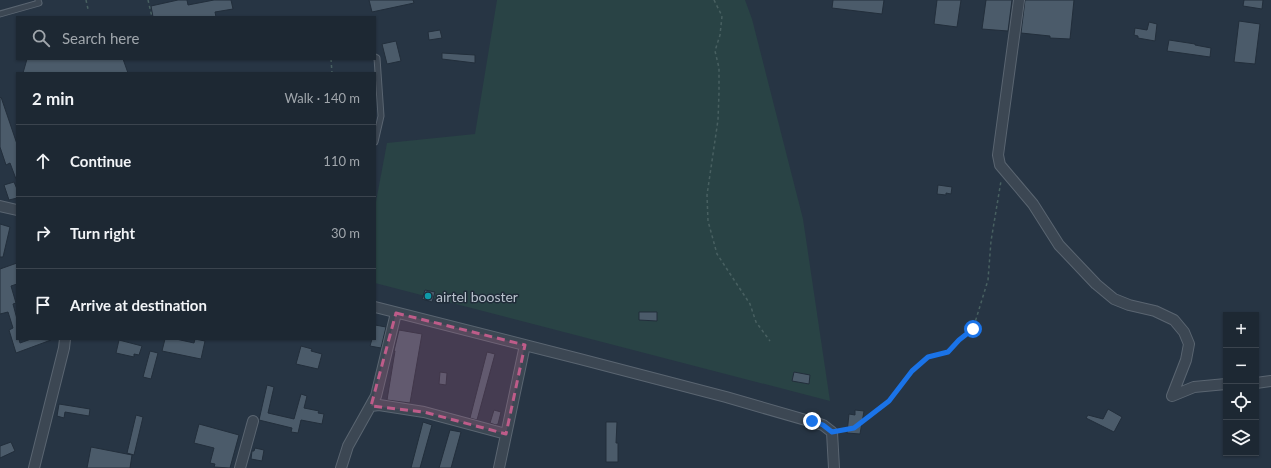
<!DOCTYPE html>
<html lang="en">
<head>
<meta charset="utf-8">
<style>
  :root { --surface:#1d2833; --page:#25303b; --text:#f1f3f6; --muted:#a0a6ac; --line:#3b444e }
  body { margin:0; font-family:Lato,sans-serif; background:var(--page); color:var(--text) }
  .controls { position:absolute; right:12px; bottom:12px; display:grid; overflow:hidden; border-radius:0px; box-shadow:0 1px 3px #0004 }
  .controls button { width:36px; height:36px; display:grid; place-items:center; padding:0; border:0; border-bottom:1px solid var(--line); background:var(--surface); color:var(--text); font:20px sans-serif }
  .stop { position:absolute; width:12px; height:12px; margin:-9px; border:3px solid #1a73e8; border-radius:50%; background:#fff }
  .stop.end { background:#1a73e8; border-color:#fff; box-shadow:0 1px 4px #0008 }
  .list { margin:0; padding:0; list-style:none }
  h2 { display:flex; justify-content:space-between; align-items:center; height:52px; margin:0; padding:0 16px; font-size:17px }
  h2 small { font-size:13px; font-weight:400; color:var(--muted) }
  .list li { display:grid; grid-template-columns:26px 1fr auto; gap:12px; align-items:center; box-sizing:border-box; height:72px; padding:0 16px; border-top:1px solid var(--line) }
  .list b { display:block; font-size:15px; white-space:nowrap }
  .list em { font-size:13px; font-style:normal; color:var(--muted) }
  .icon { flex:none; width:22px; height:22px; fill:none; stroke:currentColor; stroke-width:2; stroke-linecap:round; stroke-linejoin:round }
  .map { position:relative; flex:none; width:1271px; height:468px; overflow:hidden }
  .search { position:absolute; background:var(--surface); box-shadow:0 1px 3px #0004; left:16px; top:16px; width:360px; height:44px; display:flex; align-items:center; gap:10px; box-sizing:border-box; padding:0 14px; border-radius:0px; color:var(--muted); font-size:15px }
  .panel { position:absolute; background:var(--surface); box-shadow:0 1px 3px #0004; left:16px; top:72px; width:360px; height:268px; border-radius:0px }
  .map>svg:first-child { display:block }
</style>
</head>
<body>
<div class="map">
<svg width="1271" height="468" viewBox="0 0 1271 468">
  <rect width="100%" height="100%" fill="#273544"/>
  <path fill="#294345" d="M497 0H745L752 19 803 219 830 401 375 283V207L387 143 475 134Z"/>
  <path fill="#4b5b6a" stroke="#222e3b" d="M178 0H187L188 5 214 0H231L233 9 215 12 216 17H153L151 6Z
    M369 0H413L414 3 372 12Z
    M833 0H884L882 14 832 8Z
    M937 0H961L957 27 934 24Z
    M986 0H1012L1008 31 982 29Z
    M1025 0H1074L1070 39 1050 38V36L1021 33Z
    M1244 0H1263L1262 9 1243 6Z
    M1239 21 1260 24 1255 64 1234 62Z
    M1149 22 1157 24 1155 41 1138 38V36L1134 35 1135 28 1147 30Z
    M440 30 442 38 429 40 428 32Z
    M1169 40 1195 44V45L1211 48 1210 57 1167 51Z
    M396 41 401 61 387 64 382 44Z
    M442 53 475 55V63L442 59Z
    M27 59H123L128 73H23Z
    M1 97 17 144V179H16L10 163 6 165 0 147V98Z
    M14 182 17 189V198L9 200 4 185Z
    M938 185 952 187 951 194 946 193V195L937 194Z
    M0 224 10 227 3 257H0Z
    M17 263V284L11 286 16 303 13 304 17 319V339H19L20 343 31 339 51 340 16 353 9 330 13 328 8 312 0 314V269Z
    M425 290 435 292 432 302 422 299Z
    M639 312H657V321L639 320Z
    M375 325 386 327 381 348 370 346 372 339H375Z
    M399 330 422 334 410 403 387 400 395 351H394Z
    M165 339H176L194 343 195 339 205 341 201 359 162 351Z
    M119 340 142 346 139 355 134 354V357L116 353Z
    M301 346 312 349 311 351 322 354 318 369 296 364Z
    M150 351 158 353 151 379 143 377Z
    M487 352 495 354 477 420 470 418Z
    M440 372 447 373 446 385 439 384Z
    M794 372 810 375 809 384 792 381Z
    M267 385 274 387 268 413 294 419 301 394 307 396 304 408 319 411 318 413 324 414 322 424 301 420 298 433 291 432 292 428 259 420Z
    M59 404 90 409 89 416 65 412 64 418 57 416Z
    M1108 409 1122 417 1114 432 1086 418 1088 415 1103 419Z
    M494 410 501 412 498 424 496 425 490 423Z
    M855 410 864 411 860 434 847 433 849 414 855 415Z
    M136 415 143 417 134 455 127 453Z
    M423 422 432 425 420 468H411Z
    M606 422H617L616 443H618V462H606Z
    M199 424 239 435 230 468 214 467 215 464 210 463 214 448 194 443Z
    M450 430 461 432 451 468H439Z
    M11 442 15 451 0 458V446Z
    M91 447 132 455 130 468H87Z
    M255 448 264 450 262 461 251 459 252 451H254Z"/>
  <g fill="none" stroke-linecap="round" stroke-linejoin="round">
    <defs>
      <path id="lane" d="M0 14 39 3 38 0
        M375 57 377 58 381 116 375 142"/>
      <path id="street" d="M1019 0 998 155 1000 165 1033 204 1059 245 1096 284 1114 299 1129 305 1155 311 1174 320 1184 332 1189 344 1186 360 1172 396 1194 387 1226 384
        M0 206 17 210
        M375 307 580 359 726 397 823 425 832 432 834 468
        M1256 383 1271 381
        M371 406 379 405 424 412 506 434
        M34 468 64 348 65 339
        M240 468 253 421
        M341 468 348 446 376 396 396 313
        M499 468 525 345"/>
    </defs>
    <use href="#lane" stroke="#5a6571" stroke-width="7"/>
    <use href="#street" stroke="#5a6571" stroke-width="12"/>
    <path stroke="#486061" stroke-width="1.5" stroke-dasharray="3 3" stroke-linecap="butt" d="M86 0 88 9
      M148 0 152 17
      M714 0 722 16 720 35 715 51 719 68V93L718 120 707 195 708 221 717 254 750 304 756 322 770 341
      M331 59 332 73
      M841 430 854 428 870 416 889 401 912 371 928 357 948 352 959 340 973 329 988 280 991 241 1001 181"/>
    <use href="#lane" stroke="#3c4753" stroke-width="5"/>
    <use href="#street" stroke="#3c4753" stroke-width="10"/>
  </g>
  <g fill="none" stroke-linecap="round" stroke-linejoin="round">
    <path stroke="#1a73e8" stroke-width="5" d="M812 421 823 425 832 432 854 428 889 401 912 371 928 357 948 352 959 340 973 329"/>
  </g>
  <path fill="#be5c89" fill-opacity="0.2" stroke="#be5c89" stroke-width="3" stroke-dasharray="8 5" stroke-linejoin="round" d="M396 313 525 345 506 434 424 412 371 406Z"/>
  <circle fill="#0f9aa8" stroke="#202c39" stroke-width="1.5" cx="428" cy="296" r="4"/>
  <g text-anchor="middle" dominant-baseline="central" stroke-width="3" stroke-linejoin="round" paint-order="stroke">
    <g font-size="14" fill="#b9c2cd" stroke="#202c39" text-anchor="start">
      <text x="436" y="296">airtel booster</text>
    </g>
  </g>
</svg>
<div class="controls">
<button>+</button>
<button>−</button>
<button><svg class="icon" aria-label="locate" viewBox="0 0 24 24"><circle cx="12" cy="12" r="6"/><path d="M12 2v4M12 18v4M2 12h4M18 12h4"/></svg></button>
<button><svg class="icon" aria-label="layers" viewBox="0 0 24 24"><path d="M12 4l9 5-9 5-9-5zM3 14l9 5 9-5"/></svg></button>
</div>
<div class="stop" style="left:973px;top:329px"></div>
<div class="stop end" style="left:812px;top:421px"></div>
<div class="search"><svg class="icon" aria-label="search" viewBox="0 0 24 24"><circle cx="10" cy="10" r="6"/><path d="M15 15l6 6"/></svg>Search here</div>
<section class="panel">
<h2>2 min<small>Walk · 140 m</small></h2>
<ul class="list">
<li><svg class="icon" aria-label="ahead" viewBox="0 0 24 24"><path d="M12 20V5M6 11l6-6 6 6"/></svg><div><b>Continue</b></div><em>110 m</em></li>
<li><svg class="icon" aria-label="right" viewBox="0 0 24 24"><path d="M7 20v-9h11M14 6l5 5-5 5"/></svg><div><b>Turn right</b></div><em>30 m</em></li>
<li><svg class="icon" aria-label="arrive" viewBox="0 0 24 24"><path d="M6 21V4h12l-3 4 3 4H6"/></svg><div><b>Arrive at destination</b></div></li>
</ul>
</section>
</div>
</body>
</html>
